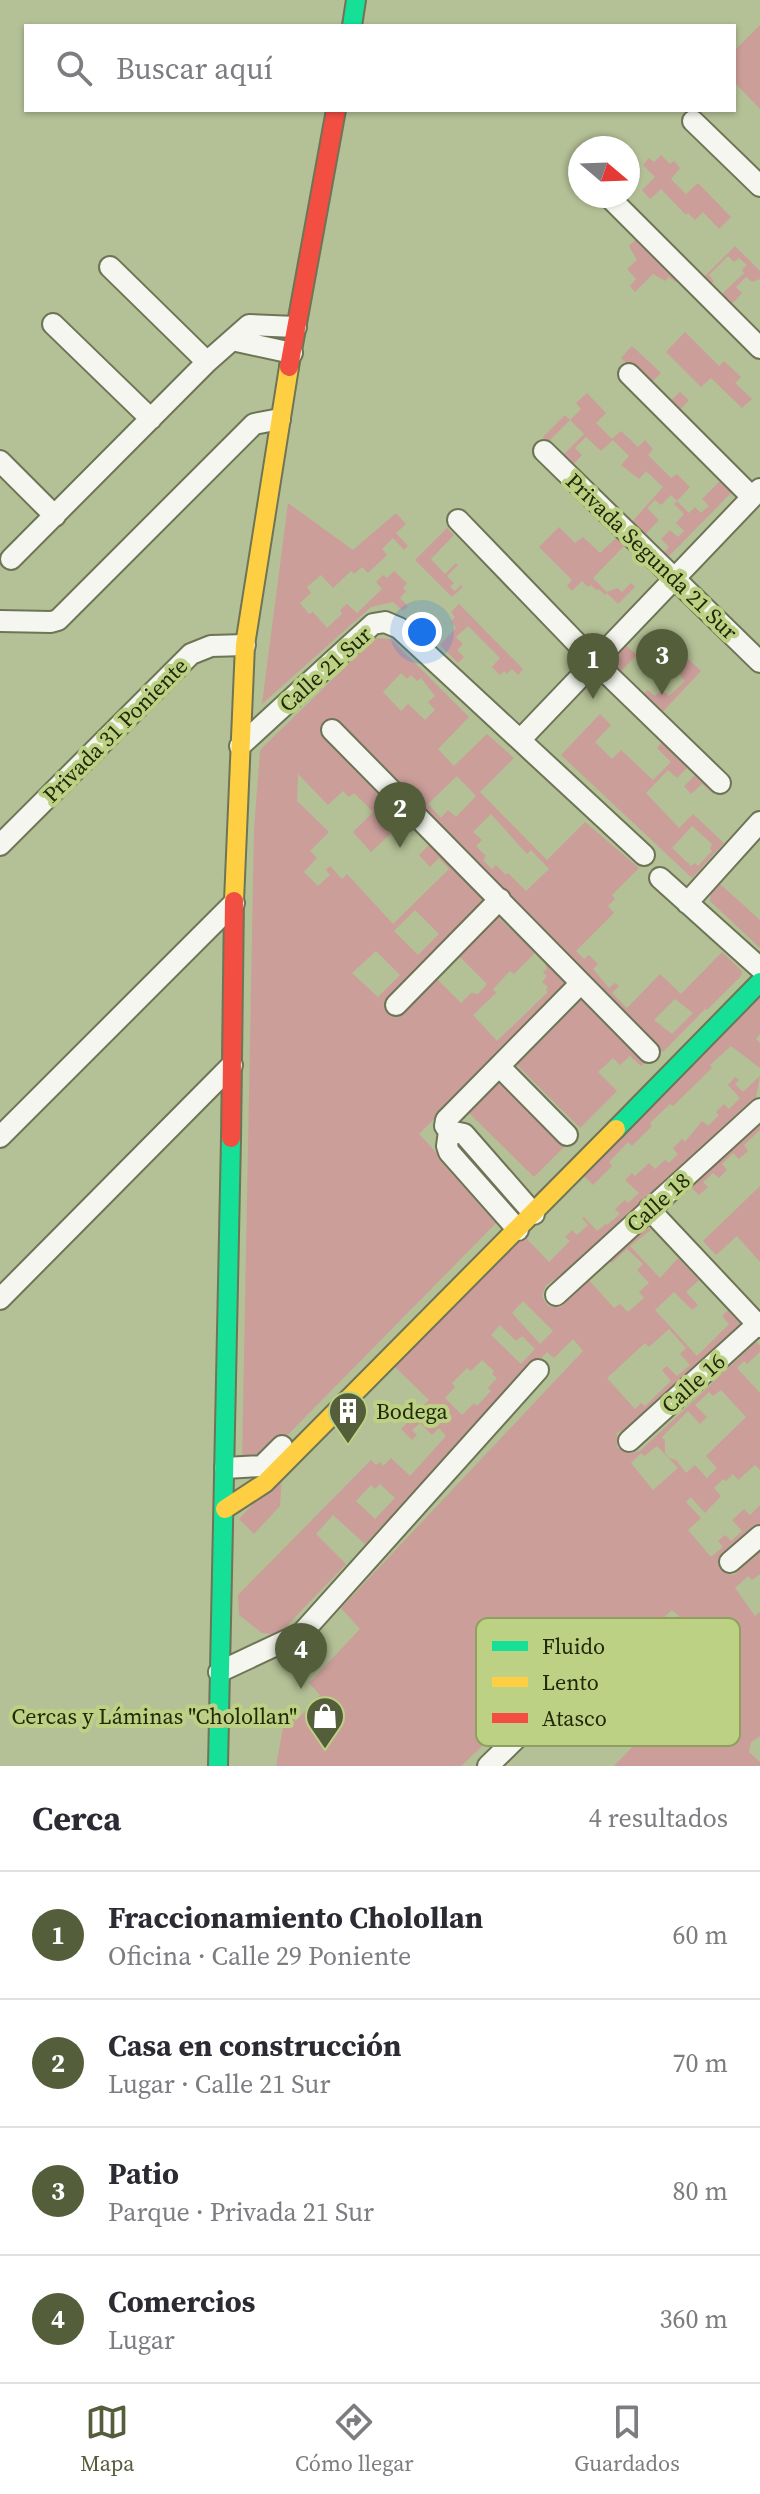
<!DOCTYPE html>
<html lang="es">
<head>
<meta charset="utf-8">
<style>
  :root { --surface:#fff; --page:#f2f2f3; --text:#2b2b33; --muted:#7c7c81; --line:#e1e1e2; --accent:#545e3a }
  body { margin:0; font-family:"Source Serif 4",serif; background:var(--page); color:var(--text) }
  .compass { position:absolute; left:568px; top:136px; width:72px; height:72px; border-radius:50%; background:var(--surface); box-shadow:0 2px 6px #0004; rotate:109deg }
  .you { position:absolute; left:422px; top:632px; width:28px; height:28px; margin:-20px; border:6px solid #fff; border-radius:50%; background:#1a73e8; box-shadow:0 0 0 12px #1a73e833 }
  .badge { display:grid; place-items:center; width:52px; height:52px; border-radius:50%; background:var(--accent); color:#fff; font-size:26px; font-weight:700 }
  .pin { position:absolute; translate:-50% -66px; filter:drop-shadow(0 2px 4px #0008) }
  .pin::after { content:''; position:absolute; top:42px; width:28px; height:24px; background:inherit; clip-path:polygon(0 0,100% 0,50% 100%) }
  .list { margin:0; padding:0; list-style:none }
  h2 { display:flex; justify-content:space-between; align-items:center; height:104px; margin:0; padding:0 32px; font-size:34px }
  h2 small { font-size:26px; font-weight:400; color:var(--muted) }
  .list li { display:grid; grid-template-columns:52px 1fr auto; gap:24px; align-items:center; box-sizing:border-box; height:128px; padding:0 32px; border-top:2px solid var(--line) }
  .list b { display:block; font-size:30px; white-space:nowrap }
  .list p { margin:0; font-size:26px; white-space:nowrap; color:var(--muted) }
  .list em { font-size:26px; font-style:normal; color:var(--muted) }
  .icon { flex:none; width:44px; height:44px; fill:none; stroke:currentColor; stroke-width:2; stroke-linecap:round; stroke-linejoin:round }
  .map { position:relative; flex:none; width:760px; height:1766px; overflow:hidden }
  .search { position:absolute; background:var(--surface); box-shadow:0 2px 6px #0004; left:24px; right:24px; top:24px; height:88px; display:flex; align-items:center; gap:20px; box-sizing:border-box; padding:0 28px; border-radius:0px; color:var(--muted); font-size:30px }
  .sheet { height:616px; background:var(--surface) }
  nav { display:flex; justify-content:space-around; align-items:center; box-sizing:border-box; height:112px; border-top:2px solid var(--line); background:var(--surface); font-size:22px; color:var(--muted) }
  nav a { display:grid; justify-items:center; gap:4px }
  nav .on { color:var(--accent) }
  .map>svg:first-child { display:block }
</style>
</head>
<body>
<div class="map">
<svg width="760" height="1766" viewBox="0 0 760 1766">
  <rect width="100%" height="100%" fill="#b4c096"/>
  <path fill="#cb9e9a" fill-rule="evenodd" d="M760 25V109L734 82V51Z
    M661 155 670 164 674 161 680 168 671 179 686 194 698 183 731 217 719 229 703 212 695 220 688 213 686 215 661 189 650 199 642 190 655 177 643 165 649 158 654 162Z
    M637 238 677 280 675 282 669 277 665 281 653 274 635 292 630 286 636 279 627 269 637 260 629 246Z
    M735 246 760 271V279L752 282 746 277 736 287 742 293 731 305 721 295 744 273 742 270 747 265 739 258 734 262 728 256 709 275 714 281 710 284 703 278Z
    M685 332 719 366 724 361 741 377 735 383 752 399 742 408 711 378 701 387 666 352Z
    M632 346 661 373 651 383 670 401 680 392 689 400 677 413 621 358Z
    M587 393 606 413 596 423 612 439 621 431 638 447 645 440 653 449 648 455 671 478 677 474 690 487 677 501 689 513 695 507 701 513 709 506 702 499 720 481 732 492 668 557 663 553 669 547 661 539 670 530 678 537 684 531 676 523 684 514 674 504 677 501 671 495 661 505 655 500 647 508 659 520 644 536 631 523 663 487 646 471 639 479 621 465 629 456 613 440 601 451 586 437 575 448 582 455 571 467 561 457 584 434 570 420 548 442 543 437 565 415 570 420 581 409 576 403Z
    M288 503 353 550 396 513 406 524 396 533 408 546 404 550 393 538 382 549 387 555 368 573 362 567 354 574 351 571 333 588 321 575 307 587 311 593 300 603 309 614 313 612 327 628 342 614 340 610 347 604 357 613 382 589 376 582 383 575 387 578 394 571 407 583 403 588 406 591 400 598 408 606 403 611 393 602 371 607 262 704Z
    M559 527 575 543 583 537 600 553 617 537 625 545 593 578 607 592 617 588 622 592 631 583 635 587 618 604 607 593 605 595 599 589 596 590 591 585 588 587 582 581 572 591 567 586 572 580 539 547Z
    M447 528 454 535 431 559 445 574 456 563 458 565 447 576 454 583 450 587 455 591 461 585 463 587 452 597 415 560Z
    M459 604 523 669 518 675 512 669 507 674 504 671 500 675 492 667 500 658 468 626 456 637 463 644 457 650 464 657 458 663 440 645 456 628 451 622 455 617 451 612Z
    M375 638 391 639 469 717 438 749 454 766 487 734 514 758 480 792 547 860 585 822 639 868 612 895 615 899 608 906 614 913 576 951 584 959 589 955 598 964 593 969 609 988 615 983 619 986 612 993 627 1008 660 974 681 994 722 952 742 971 741 976 707 1010 705 1009 663 1052 334 718 320 733 404 821 371 852 353 832 373 812 354 793 349 797 343 791 328 805 298 774 297 801 329 832 310 851 317 858 304 872 318 886 330 875 326 870 330 866 342 879 347 874 393 924 449 869 439 858 430 867 419 855 429 845 484 900 383 1003 399 1018 437 979 461 1003 471 993 478 994 487 984 459 956 498 917 535 953 514 974 510 971 493 989 496 993 473 1015 497 1041 548 992 546 990 548 987 542 982 547 976 543 972 547 969 545 963 566 983V987L419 1134 499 1220 260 1463H242L254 831 260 750ZM401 673 407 679 411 675 417 681 421 678 435 696 428 702 435 710 425 720 408 704 401 711 383 692ZM457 776 476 796 456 817 448 810 441 818 428 804ZM491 814 527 854 531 850 549 869 526 891 508 873 506 875 496 865 492 869 483 860 486 856 476 846 482 840 473 832ZM415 910 439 934 418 955 394 931ZM376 951 400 975 378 997 352 973ZM675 999 693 1013 672 1034 654 1020Z
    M624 644 637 655 621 671 644 693 648 690 655 696 662 689 669 696 685 681 680 675 682 671 674 663 683 654 701 671 658 717 605 664Z
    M600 714 611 725 595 742 612 759 621 750 653 780 671 762 657 748 664 740 716 791 713 794 702 784 691 794 684 786 695 775 687 768 677 778 668 770 646 793 679 828 693 814 724 843 692 878 561 755ZM692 826 712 844 710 848 712 851 698 866 695 863 691 866 672 848Z
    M720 884 760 920V948L710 901 711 894Z
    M760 993V1034L756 1039 760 1043V1068L731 1046 710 1065 712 1068 673 1106 670 1104 650 1123 652 1126 632 1146 628 1142 609 1162 612 1166 593 1185 581 1173Z
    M582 999 645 1063 641 1066 630 1056 620 1065 613 1058 598 1072 617 1091 580 1128 517 1065Z
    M760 1076 756 1097 562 1275 546 1285 542 1296 548 1306 561 1307 587 1278 614 1308 620 1304 628 1312 644 1298 639 1292 649 1283 637 1270 643 1264 627 1249 612 1263 609 1259 644 1226 651 1230 630 1246 660 1278 678 1258 699 1280 686 1292 698 1305 692 1310 674 1292 655 1310 697 1356 729 1324 722 1316 728 1310 740 1324 630 1427 617 1433V1447L629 1454 640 1451 756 1342 760 1346V1352L747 1364 744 1361 737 1368 760 1393V1470L755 1465 738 1480 733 1474 726 1481 723 1479 714 1488 721 1496 705 1513 691 1497 686 1502 701 1518 688 1530 711 1557 723 1547 718 1541 725 1535 731 1541 742 1531 732 1520 744 1509 750 1515 760 1505V1524L732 1550 722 1553 718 1564 724 1573 734 1575 760 1548V1574L752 1580 748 1576 735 1588 755 1616 760 1612V1736L751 1742 749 1752 760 1762V1766H614L639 1740 585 1684 611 1659 594 1641 461 1766H276L286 1712 296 1721 320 1695 309 1683 360 1629 341 1608 583 1351 573 1339 554 1358 547 1352 365 1544 333 1515 316 1534 346 1564 278 1635 262 1633 239 1615 238 1595 371 1460 376 1465 380 1462 383 1466 391 1458 410 1476 446 1436 439 1428 432 1435 420 1423 412 1430 417 1435 412 1440 401 1429 429 1400 391 1363 521 1233 549 1262 570 1241 565 1237 572 1230 577 1235 588 1225 582 1218 584 1217 597 1231 606 1224 607 1225 620 1214 615 1209 625 1200 628 1203 639 1193 625 1180 632 1173 635 1176 649 1163 655 1169 665 1160 669 1163 678 1154 673 1148 682 1139 685 1142 702 1121 708 1126 719 1115 716 1112 724 1104 729 1109 740 1098 728 1085 735 1077 739 1080 735 1084 743 1092ZM523 1301 553 1331 540 1344 512 1313ZM500 1325 516 1341 522 1336 535 1349 521 1364 491 1335ZM669 1329 686 1348 680 1354 690 1365 677 1376 667 1366 662 1370 671 1381 645 1406 641 1403 635 1409 607 1378 645 1343 649 1347ZM482 1360 494 1371 492 1374 497 1378 488 1388 491 1391 477 1406 474 1403 462 1415 445 1398 455 1387 452 1383 467 1368 471 1371ZM721 1390 746 1417 706 1456 717 1468 707 1478 695 1465 686 1473 676 1460 669 1458 665 1453V1441L662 1437 688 1411 700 1424 707 1417 695 1405 709 1392 713 1396ZM657 1446 678 1468 653 1490 631 1463 641 1453 644 1456ZM380 1484 395 1498 375 1519 356 1501 371 1485 375 1489ZM672 1610 715 1649 692 1671 679 1658 671 1665 650 1643 663 1629 658 1623Z
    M501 1080 566 1145 534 1177 469 1113Z
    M760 1122V1130L744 1145 748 1151 739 1159 733 1153 722 1164 727 1170 719 1178 713 1173 703 1182 708 1187 699 1195 691 1187Z
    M760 1186V1262L737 1236 716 1255 703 1241Z
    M282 1473 280 1506 254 1534 239 1519Z"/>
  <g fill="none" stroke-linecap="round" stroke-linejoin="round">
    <defs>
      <path id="street" d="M693 121 760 186
        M608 196 760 348
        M110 267 207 362
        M53 324 151 419
        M232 340 292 353
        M629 374 752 497
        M544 451 760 662
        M0 461 55 516
        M458 520 595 662 720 783
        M11 559 207 362 249 325 296 327
        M0 621 51 622 58 620 254 424 280 419
        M332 730 649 1052
        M521 739 760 489
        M240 746 373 624 385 622 399 628 644 855
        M0 845 191 654 211 646 245 645
        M660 878 760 968
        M687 903 760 822
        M396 1005 500 899
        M499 1066 567 1135
        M449 1131 464 1134 534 1214
        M0 1137 234 903
        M649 1209 760 1327
        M518 1230 449 1152 447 1146 449 1131 445 1126 446 1120 581 983
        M556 1295 760 1109
        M0 1299 232 1065
        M629 1441 760 1322
        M225 1468 262 1466 282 1446
        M730 1562 760 1536
        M219 1672 302 1633 538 1370
        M488 1766 594 1662"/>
      <path id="fast" d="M352 26 356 0
        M616 1129 760 982
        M218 1766 231 1138"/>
      <path id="slow" d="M234 901 245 645 289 367
        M225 1509 265 1483 616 1129"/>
      <path id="jam" d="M289 367 336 110
        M231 1138 234 901"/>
    </defs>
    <use href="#street" stroke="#6d7556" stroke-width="24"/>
    <use href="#fast" stroke="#6d7556" stroke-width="22"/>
    <use href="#slow" stroke="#6d7556" stroke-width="22"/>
    <use href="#jam" stroke="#6d7556" stroke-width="22"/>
    <use href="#street" stroke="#f4f6ef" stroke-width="20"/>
    <use href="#fast" stroke="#16e098" stroke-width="18"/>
    <use href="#slow" stroke="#ffcf43" stroke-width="18"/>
    <use href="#jam" stroke="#f24e42" stroke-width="18"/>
  </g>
  <defs>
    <symbol id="building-pin" viewBox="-11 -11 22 30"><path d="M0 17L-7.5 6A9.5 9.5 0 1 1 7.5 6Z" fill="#545e3a" stroke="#bcd184"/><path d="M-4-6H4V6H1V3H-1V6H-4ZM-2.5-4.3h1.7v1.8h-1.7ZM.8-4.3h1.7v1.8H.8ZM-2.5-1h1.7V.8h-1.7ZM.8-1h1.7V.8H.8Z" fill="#fff"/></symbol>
    <symbol id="shop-pin" viewBox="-11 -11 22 30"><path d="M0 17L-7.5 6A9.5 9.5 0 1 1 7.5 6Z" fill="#545e3a" stroke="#bcd184"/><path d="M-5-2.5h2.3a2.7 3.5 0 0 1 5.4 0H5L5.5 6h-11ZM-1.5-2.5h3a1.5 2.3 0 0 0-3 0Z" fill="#fff"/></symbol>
  </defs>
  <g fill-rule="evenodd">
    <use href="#building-pin" x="326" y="1389" width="44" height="60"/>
    <use href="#shop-pin" x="303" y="1694" width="44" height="60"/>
  </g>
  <g text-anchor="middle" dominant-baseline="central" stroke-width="8" stroke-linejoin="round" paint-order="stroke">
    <g font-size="22" fill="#212909" stroke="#bcd184">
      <text transform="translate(652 556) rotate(44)">Privada Segunda 21 Sur</text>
      <text transform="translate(325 669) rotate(-42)">Calle 21 Sur</text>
      <text transform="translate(115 730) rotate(-45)">Privada 31 Poniente</text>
      <text transform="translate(658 1202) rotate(-42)">Calle 18</text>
      <text transform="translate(693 1383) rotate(-42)">Calle 16</text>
    </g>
    <g font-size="22" fill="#212909" stroke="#bcd184" text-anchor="start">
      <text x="376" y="1411">Bodega</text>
      <text x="297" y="1716" text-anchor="end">Cercas y Láminas "Cholollan"</text>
    </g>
  </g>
  <rect x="476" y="1618" width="264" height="128" rx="12" fill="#bcd184" stroke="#8e9f5f" stroke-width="2"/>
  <rect x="492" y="1641" width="36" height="10" fill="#16e098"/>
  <rect x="492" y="1677" width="36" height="10" fill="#ffcf43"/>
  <rect x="492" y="1713" width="36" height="10" fill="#f24e42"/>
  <g font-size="22" fill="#212909">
    <text x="542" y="1654">Fluido</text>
    <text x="542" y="1690">Lento</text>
    <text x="542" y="1726">Atasco</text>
  </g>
</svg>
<svg class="compass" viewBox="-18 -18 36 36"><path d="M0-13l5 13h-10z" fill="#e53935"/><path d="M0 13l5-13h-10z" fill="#7c7c81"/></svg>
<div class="you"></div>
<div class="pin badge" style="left:593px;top:699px">1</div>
<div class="pin badge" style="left:400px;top:848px">2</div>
<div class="pin badge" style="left:662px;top:695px">3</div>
<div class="pin badge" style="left:301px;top:1689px">4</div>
<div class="search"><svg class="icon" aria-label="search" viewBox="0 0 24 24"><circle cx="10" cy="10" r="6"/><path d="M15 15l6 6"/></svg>Buscar aquí</div>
</div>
<section class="sheet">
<h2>Cerca<small>4 resultados</small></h2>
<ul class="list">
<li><span class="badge">1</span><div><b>Fraccionamiento Cholollan</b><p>Oficina · Calle 29 Poniente</p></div><em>60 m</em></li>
<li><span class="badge">2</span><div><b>Casa en construcción</b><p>Lugar · Calle 21 Sur</p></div><em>70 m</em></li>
<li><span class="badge">3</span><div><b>Patio</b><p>Parque · Privada 21 Sur</p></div><em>80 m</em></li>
<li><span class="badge">4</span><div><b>Comercios</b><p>Lugar</p></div><em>360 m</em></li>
</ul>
</section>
<nav>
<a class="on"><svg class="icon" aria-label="map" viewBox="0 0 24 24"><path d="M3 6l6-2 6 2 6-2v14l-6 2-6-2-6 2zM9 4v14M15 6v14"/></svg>Mapa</a>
<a><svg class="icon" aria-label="directions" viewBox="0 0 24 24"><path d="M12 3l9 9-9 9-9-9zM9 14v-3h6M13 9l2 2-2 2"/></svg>Cómo llegar</a>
<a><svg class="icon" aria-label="saved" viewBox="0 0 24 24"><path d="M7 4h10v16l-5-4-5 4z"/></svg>Guardados</a>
</nav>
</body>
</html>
